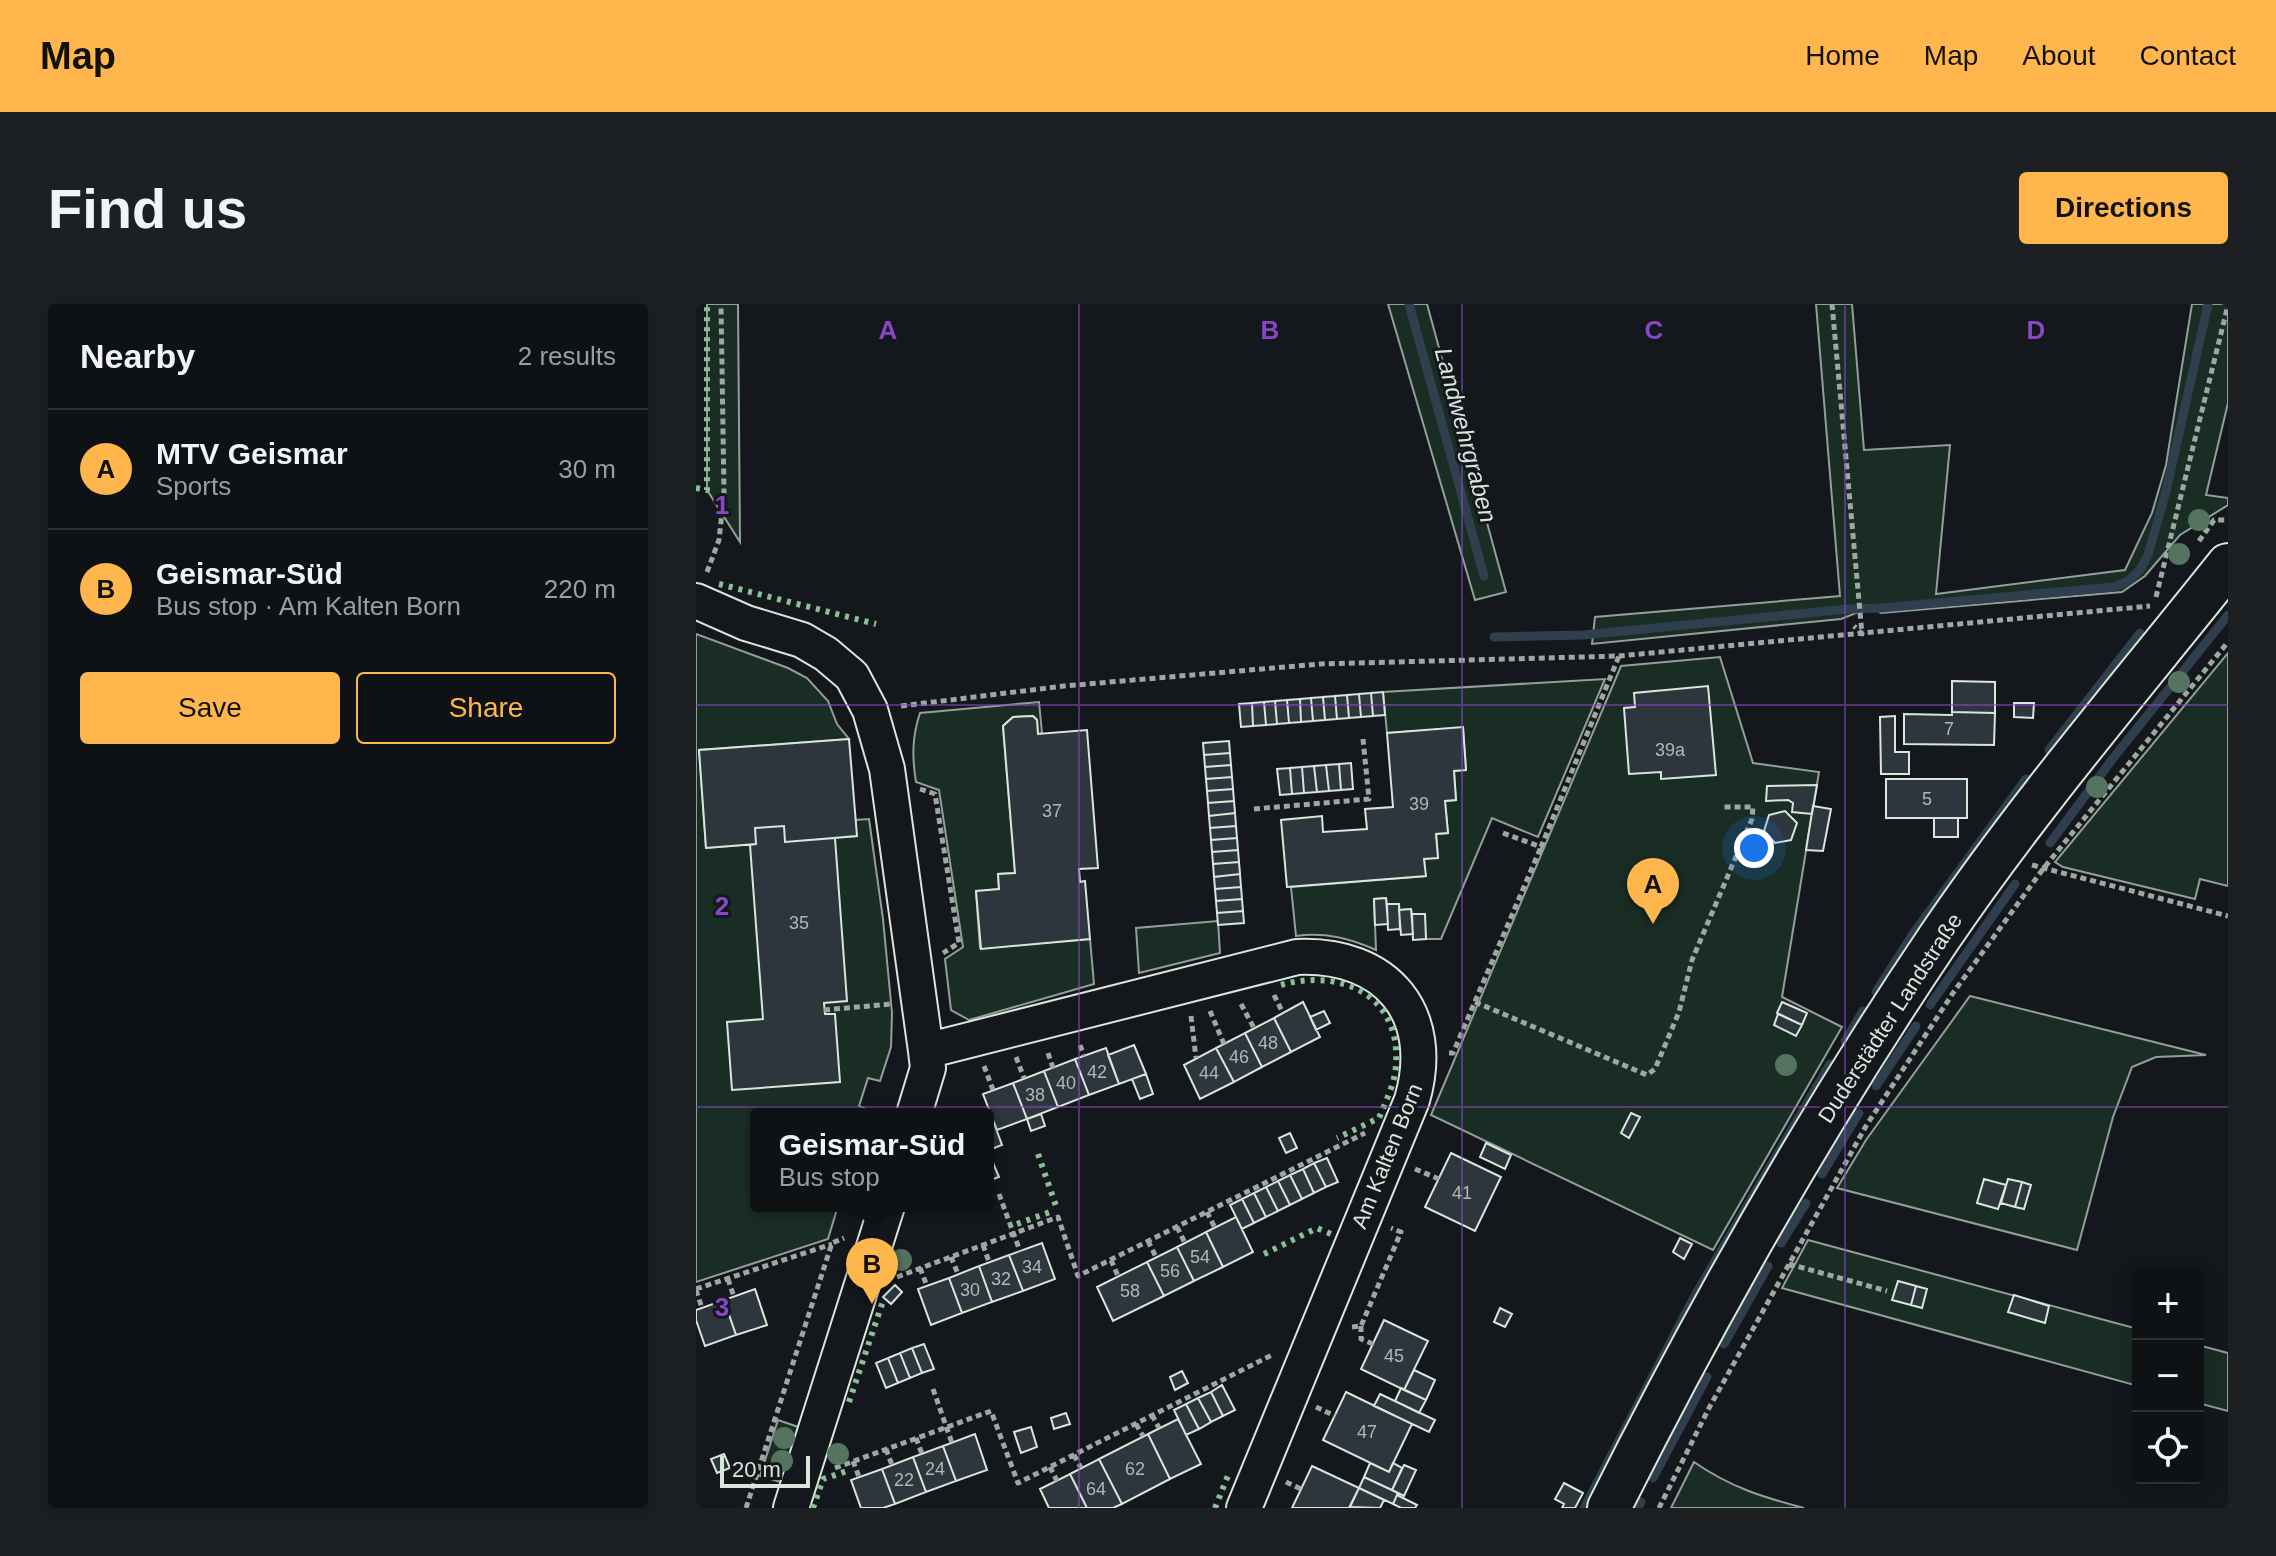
<!DOCTYPE html>
<html lang="en">
<head>
<meta charset="utf-8">
<style>
  :root { --surface:#0f1215; --page:#1d2022; --text:#f1f3f6; --muted:#9b9ea0; --line:#2f3234; --accent:#ffb74d }
  body { margin:0; font-family:Helvetica,sans-serif; background:var(--page); color:var(--text) }
  .controls { position:absolute; right:24px; bottom:24px; display:grid; overflow:hidden; border-radius:8px; box-shadow:0 4px 20px #0003 }
  .controls button { width:72px; height:72px; display:grid; place-items:center; padding:0; border:0; border-bottom:2px solid var(--line); background:var(--surface); color:var(--text); font:40px sans-serif }
  .scale { position:absolute; left:24px; bottom:20px; width:90px; box-sizing:border-box; padding-left:8px; border:4px solid #d8e6dc; border-top:0; font-size:22px; line-height:28px; white-space:nowrap; color:#d8e6dc; -webkit-text-stroke:6px #14181c; paint-order:stroke }
  .you { position:absolute; left:1058px; top:544px; width:28px; height:28px; margin:-20px; border:6px solid #fff; border-radius:50%; background:#1a73e8; box-shadow:0 0 0 12px #1a73e833 }
  .badge { display:grid; place-items:center; width:52px; height:52px; border-radius:50%; background:var(--accent); color:#111; font-size:26px; font-weight:700 }
  .pin { position:absolute; translate:-50% -66px; filter:drop-shadow(0 2px 4px #0008) }
  .pin::after { content:''; position:absolute; top:42px; width:28px; height:24px; background:inherit; clip-path:polygon(0 0,100% 0,50% 100%) }
  .popup { position:absolute; left:54px; top:804px; width:244px; height:104px; box-sizing:border-box; display:grid; place-content:center; border-radius:8px; background:var(--surface); filter:drop-shadow(0 2px 6px #0005); font-size:26px; white-space:nowrap; color:var(--muted) }
  .popup b { font-size:30px; color:var(--text) }
  .popup::after { content:''; position:absolute; left:50%; top:100%; margin-left:-16px; border:16px solid transparent; border-top-color:var(--surface) }
  .list { margin:0; padding:0; list-style:none }
  h2 { display:flex; justify-content:space-between; align-items:center; height:104px; margin:0; padding:0 32px; font-size:34px }
  h2 small { font-size:26px; font-weight:400; color:var(--muted) }
  .list li { display:grid; grid-template-columns:52px 1fr auto; gap:24px; align-items:center; box-sizing:border-box; height:120px; padding:0 32px; border-top:2px solid var(--line) }
  .list b { display:block; font-size:30px; white-space:nowrap }
  .list p { margin:0; font-size:26px; white-space:nowrap; color:var(--muted) }
  .list em { font-size:26px; font-style:normal; color:var(--muted) }
  .actions { display:flex; gap:16px; padding:24px 32px }
  .actions a { flex:1; padding:18px 0; border:2px solid var(--accent); border-radius:8px; text-align:center; font-size:28px; color:var(--accent) }
  .actions .main { background:var(--accent); color:#111 }
  .icon { flex:none; width:44px; height:44px; fill:none; stroke:currentColor; stroke-width:2; stroke-linecap:round; stroke-linejoin:round }
  .map { position:relative; flex:none; width:1532px; height:1204px; overflow:hidden; border-radius:8px }
  header { display:flex; align-items:center; gap:48px; box-sizing:border-box; height:112px; padding:0 40px; background:var(--accent); color:#111 }
  header strong { font-size:38px }
  nav { display:flex; gap:44px; margin-inline-start:auto; font-size:28px }
  .intro { display:flex; align-items:center; justify-content:space-between; box-sizing:border-box; height:192px; padding:0 48px }
  h1 { margin:0; font-size:56px }
  .button { padding:20px 36px; border-radius:8px; background:var(--accent); color:#111; font-size:28px; font-weight:700 }
  main { display:flex; gap:48px; padding:0 48px }
  aside { flex:1; background:var(--surface); border-radius:8px; box-shadow:0 4px 20px #0003 }
  .map>svg:first-child { display:block }
</style>
</head>
<body>
<header>
<strong>Map</strong>
<nav><a>Home</a><a>Map</a><a>About</a><a>Contact</a></nav>
</header>
<div class="intro"><h1>Find us</h1><a class="button">Directions</a></div>
<main>
<aside>
<h2>Nearby<small>2 results</small></h2>
<ul class="list">
<li><span class="badge">A</span><div><b>MTV Geismar</b><p>Sports</p></div><em>30 m</em></li>
<li><span class="badge">B</span><div><b>Geismar-Süd</b><p>Bus stop · Am Kalten Born</p></div><em>220 m</em></li>
</ul>
<div class="actions"><a class="main">Save</a><a>Share</a></div>
</aside>
<div class="map">
<svg width="1532" height="1204" viewBox="0 0 1532 1204">
  <rect width="100%" height="100%" fill="#14181c"/>
  <path fill="#1a2d24" stroke="#939e99" stroke-width="2" d="M11 0H42L44 238 11 186Z
    M692 0H731L810 288 779 296Z
    M1120 0H1156L1168 146 1254 141 1240 290 1429 266 1456 209 1470 161 1496 0H1532V99L1510 191 1532 194V201L1484 231 1449 272 1426 288 1185 309 1175 303 1145 315 896 340 899 313 1144 292Z
    M0 330 92 364 111 374 132 397 141 420 153 435 3 446 10 544 160 532 159 516 173 515 187 615 196 709 195 743 184 777 172 774 163 802 173 806 172 810H60V902H142L132 935 0 978Z
    M1532 349V582L1504 575 1499 595 1367 563 1359 558Z
    M1024 353 1057 459 1123 468 1086 693 1146 723 1017 946 735 811 925 362Z
    M909 375 842 533 796 514 745 635H730L728 610H716L715 605 703 606V600H691L690 594 678 595 680 646C653 634 629 628 600 632L595 583 729 572 728 555 742 553 740 530 752 529 749 497 760 496 758 467 770 465 767 424 691 429 687 388Z
    M343 398 346 429 342 430 341 416 337 412 317 413 307 422 319 569 302 570 303 585 280 588 284 644 394 635 398 680 273 716 255 706 249 655 267 643 243 486 220 478C216 453 216 433 224 409Z
    M522 617 524 649 443 669 440 624Z
    M1274 692 1510 751 1460 753 1436 763 1417 813 1381 946 1141 884 1170 836Z
    M1112 936 1442 1025V1082L1086 984Z
    M1502 1041 1532 1049V1107L1502 1099Z
    M82 1116 105 1124 88 1179 64 1172Z
    M998 1158C1034 1183 1066 1193 1108 1204H975Z"/>
  <g fill="none" stroke-linecap="round" stroke-linejoin="round">
    <path stroke="#2f3f4d" stroke-width="9" d="M713 0 788 272
      M798 333 887 331 1152 305 1185 304 1418 283 1432 277 1444 266 1452 251 1470 187 1512 0
      M1353 446 1444 329
      M1354 539 1418 453 1532 311
      M1180 688 1217 630 1330 475
      M1234 701 1319 580
      M1149 737 1167 707
      M1180 782 1220 722
      M1126 870 1163 809
      M1085 939 1110 899
      M1028 1040 1072 962
      M957 1174 1011 1073
      M888 1204 997 995 1134 760
      M942 1204 945 1198"/>
  </g>
  <path fill="#2c363c" stroke="#d8e6dc" stroke-width="2" d="M1256 377 1299 378V409L1256 408Z
    M1012 382 1020 471 965 475V468L933 470 928 404 939 403 938 389Z
    M687 388 689 411 677 412 675 389Z
    M675 389 677 412 665 413 663 390Z
    M663 390 665 413 653 414 651 391Z
    M651 391 653 414 641 415 639 392Z
    M639 392 641 415 629 416 627 393Z
    M627 393 629 416 617 417 615 394Z
    M615 394 617 417 605 418 604 395Z
    M604 395 605 418 593 419 591 396Z
    M591 396 593 419 581 420 579 397Z
    M579 397 581 420 570 421 568 398Z
    M568 398 570 421 557 422 556 399Z
    M556 399 557 422 545 423 543 400Z
    M1318 399H1338L1337 414 1318 413Z
    M1256 408 1299 409 1298 441 1208 440V410L1256 411Z
    M337 412 341 416 342 430 391 426 402 564 383 565 384 578 389 577 394 635 285 645 280 587 303 585 302 570 319 569 307 422 317 413Z
    M1199 412V448H1213V470H1185L1184 413Z
    M767 423 770 466 758 467 760 496 749 497 752 529 740 530 742 554 728 555 730 572 591 583 585 516 626 512 627 528 671 525 669 505 697 503 691 429Z
    M153 435 161 532 89 538 88 522 59 524 60 540 10 544 3 446Z
    M533 437 534 449 508 451 507 439Z
    M534 449 535 461 509 463 508 451Z
    M655 459 657 485 645 486 643 460Z
    M643 460 645 486 633 487 630 461Z
    M535 461 536 473 510 475 509 463Z
    M630 461 633 487 621 488 618 462Z
    M618 462 621 488 608 489 606 463Z
    M606 463 608 489 596 490 594 464Z
    M594 464 596 490 584 491 581 465Z
    M536 473 537 485 511 487 510 475Z
    M1190 475H1271V514H1190Z
    M1121 481 1116 510 1096 508 1097 499 1092 496 1070 497 1071 482Z
    M537 485 538 497 512 499 511 487Z
    M538 497 539 509 513 512 512 499Z
    M1117 502 1135 505 1127 547 1110 546Z
    M1089 507 1101 519 1095 536 1079 539 1068 527 1073 511Z
    M539 509 540 522 514 524 513 512Z
    M1238 514H1262V533H1238Z
    M88 522 89 538 139 534 151 697 128 699 129 710H139L144 778 36 786 31 718 67 715 54 541 60 540 59 524Z
    M540 522 541 534 515 536 514 524Z
    M541 534 542 546 516 548 515 536Z
    M542 546 543 558 517 560 516 548Z
    M543 558 544 570 518 573 517 560Z
    M544 570 545 583 519 585 518 573Z
    M545 583 546 595 520 597 519 585Z
    M690 594 692 620 679 621 678 595Z
    M546 595 547 607 521 609 520 597Z
    M691 600H703L704 625 692 626Z
    M715 605 717 630 705 631 703 606Z
    M547 607 548 619 522 621 521 609Z
    M716 610H729L730 635 717 636Z
    M607 698 624 733 595 748 578 714Z
    M1086 698 1111 709 1106 721 1081 709Z
    M628 707 634 719 620 726 614 713Z
    M1082 710 1106 721 1100 732 1078 721Z
    M578 714 595 748 566 763 549 729Z
    M549 729 566 763 538 778 520 744Z
    M438 741 450 770 423 780 412 751Z
    M410 744 423 780 393 791 379 755Z
    M520 744 538 778 504 795 488 761Z
    M379 755 393 791 362 803 348 767Z
    M348 767 362 803 331 815 317 779Z
    M450 770 457 790 444 795 436 775Z
    M317 779 331 815 301 826 287 790Z
    M935 809 944 813 933 834 925 829Z
    M345 810 349 822 335 827 331 815Z
    M298 819 306 841 293 846 292 821Z
    M594 829 601 844 590 849 583 834Z
    M790 839 815 851 809 865 784 853Z
    M292 847 303 873 292 877Z
    M755 849 805 873 779 927 729 903Z
    M631 854 642 878 630 883 618 859Z
    M618 859 630 883 618 889 607 865Z
    M607 865 618 889 606 895 594 871Z
    M594 871 606 895 594 901 582 877Z
    M1288 875 1310 881 1302 905 1281 899Z
    M1312 875 1326 878 1319 903 1305 899Z
    M582 877 594 901 582 907 570 883Z
    M1326 878 1335 881 1328 905 1319 903Z
    M570 883 582 907 570 913 558 889Z
    M558 889 570 913 558 919 546 895Z
    M546 895 558 919 546 925 534 901Z
    M540 913 557 948 527 963 510 928Z
    M510 928 527 963 498 977 481 943Z
    M984 934 996 940 988 955 977 948Z
    M346 939 359 975 327 987 313 951Z
    M481 943 498 977 468 992 451 958Z
    M313 951 327 987 296 998 283 962Z
    M451 958 468 992 417 1017 401 983Z
    M283 962 296 998 266 1009 253 974Z
    M253 974 266 1009 235 1021 222 985Z
    M1202 977 1220 982 1215 1001 1196 996Z
    M199 981 206 988 195 1000 187 993Z
    M1220 982 1231 985 1226 1004 1215 1001Z
    M59 985 71 1021 40 1031 28 996Z
    M1318 991 1353 1002 1349 1019 1312 1008Z
    M28 996 40 1031 9 1042 0 1016V1006Z
    M804 1004 816 1010 809 1023 798 1018Z
    M688 1016 732 1037 708 1086 665 1065Z
    M228 1040 238 1065 226 1069 216 1044Z
    M216 1044 226 1069 214 1074 204 1049Z
    M204 1049 214 1074 202 1079 192 1054Z
    M192 1054 202 1079 190 1084 180 1059Z
    M718 1066 739 1076 730 1096 708 1086Z
    M486 1067 492 1079 479 1086 474 1073Z
    M526 1081 539 1106 527 1112 515 1088Z
    M705 1084 730 1096 723 1109 699 1097Z
    M515 1088 527 1112 515 1118 502 1094Z
    M650 1088 716 1120 693 1168 627 1136Z
    M684 1090 739 1116 733 1128 678 1102Z
    M502 1094 515 1118 503 1125 490 1100Z
    M490 1100 503 1125 490 1131 478 1106Z
    M370 1109 374 1120 358 1125 355 1114Z
    M482 1115 505 1160 474 1175 452 1130Z
    M335 1123 341 1143 325 1149 318 1128Z
    M279 1130 291 1166 260 1177 247 1142Z
    M452 1130 474 1175 426 1200 403 1155Z
    M247 1142 260 1177 230 1188 217 1153Z
    M28 1150 34 1164 21 1169 15 1155Z
    M217 1153 230 1188 199 1200 186 1165Z
    M403 1155 426 1200 417 1204H391L374 1170Z
    M674 1159 693 1168 697 1159 706 1164 696 1186 668 1173Z
    M708 1161 720 1166 708 1192 696 1186Z
    M616 1162 663 1184 653 1204H596Z
    M186 1165 199 1200 187 1204H165L155 1176Z
    M374 1170 391 1204H353L344 1185Z
    M668 1173 702 1189 697 1200 663 1184Z
    M868 1179 887 1189 879 1204H866L868 1200 859 1195Z
    M663 1184 688 1196 684 1204 654 1203Z
    M701 1191 721 1201 719 1204H705L697 1200Z"/>
  <g fill="none" stroke-linecap="round" stroke-linejoin="round">
    <defs>
      <path id="minor" d="M0 297 50 319 106 336 130 350 156 372 174 406 191 465 230 747 232 764 218 810
        M230 747 601 653C691 649 741 710 716 796L548 1204
        M95 1204 191 902"/>
      <path id="major" d="M913 1204C1011 1008 1121 815 1243 634 1331 504 1434 384 1532 261"/>
    </defs>
    <use href="#minor" stroke="#d8e6dc" stroke-width="38"/>
    <use href="#major" stroke="#d8e6dc" stroke-width="46"/>
    <path stroke="#9da8a2" stroke-width="5" stroke-dasharray="6 4" stroke-linecap="butt" d="M1136 0 1166 330 1158 322
      M1503 237 1518 216H1532
      M11 268 23 236 28 190 25 0
      M1460 293 1532 1
      M205 402 368 382 624 360 923 352 1454 302
      M224 485 239 490 263 639 247 649
      M558 505 673 495 667 435
      M807 529 845 543 923 352
      M1336 561 1532 612
      M578 691 587 709
      M779 698 951 771 959 765 983 708 996 656 1056 515 1057 503H1028
      M545 700 558 724
      M128 706 195 700
      M514 707 528 740
      M495 712 500 754
      M384 741 388 752
      M352 749 357 764
      M753 749H757L845 543
      M320 753 328 774
      M288 762 297 786
      M719 865 743 875
      M303 890 324 947
      M511 908 519 924
      M481 923 489 939
      M452 937 460 953
      M287 941 293 958
      M255 953 262 970
      M415 956 422 972
      M1093 960 1191 987
      M224 964 231 982
      M201 973 362 913 382 972 669 829
      M32 975 38 993
      M0 985 136 940
      M0 986 6 1004
      M665 1022V1035L677 1040
      M656 1023 665 1022 705 928 695 924
      M237 1085 256 1139
      M620 1103 639 1112
      M456 1111 463 1124
      M440 1120 447 1132
      M220 1134 226 1150
      M190 1145 196 1161
      M378 1151 385 1164
      M157 1157 163 1173
      M354 1163 361 1177
      M139 1164 295 1107 322 1179 578 1050
      M590 1178 605 1185
      M50 1204 136 939 148 934
      M963 1204 1013 1104 1170 822 1257 689 1347 565 1532 338"/>
    <use href="#minor" stroke="#14181c" stroke-width="34"/>
    <use href="#major" stroke="#14181c" stroke-width="42"/>
    <path stroke="#8ac095" stroke-width="6" stroke-dasharray="4 6" stroke-linecap="butt" d="M0 184 11 186V0
      M23 280 180 320
      M585 681C645 664 705 691 700 761 699 779 690 797 683 814L641 834
      M342 850 360 902
      M321 920 354 908
      M568 950 621 924 635 930
      M153 1098 188 994
      M117 1204 127 1175 154 1166
      M519 1204 533 1169"/>
  </g>
  <g fill="#55745f">
    <circle cx="1503" cy="216" r="11"/>
    <circle cx="1483" cy="250" r="11"/>
    <circle cx="1483" cy="378" r="11"/>
    <circle cx="1401" cy="483" r="11"/>
    <circle cx="1090" cy="761" r="11"/>
    <circle cx="205" cy="956" r="11"/>
    <circle cx="88" cy="1134" r="11"/>
    <circle cx="142" cy="1150" r="11"/>
    <circle cx="86" cy="1157" r="11"/>
  </g>
  <path fill="none" stroke="#8948c3" stroke-width="2" stroke-opacity="0.55" d="M383 0V1204M766 0V1204M1149 0V1204M0 401H1532M0 803H1532"/>
  <g text-anchor="middle" dominant-baseline="central" stroke-width="6" stroke-linejoin="round" paint-order="stroke">
    <g font-size="18" fill="#adbab4">
      <text x="1253" y="425">7</text>
      <text x="974" y="446">39a</text>
      <text x="1231" y="495">5</text>
      <text x="723" y="500">39</text>
      <text x="356" y="507">37</text>
      <text x="103" y="619">35</text>
      <text x="572" y="739">48</text>
      <text x="543" y="753">46</text>
      <text x="401" y="768">42</text>
      <text x="513" y="769">44</text>
      <text x="370" y="779">40</text>
      <text x="339" y="791">38</text>
      <text x="766" y="889">41</text>
      <text x="504" y="953">54</text>
      <text x="336" y="963">34</text>
      <text x="474" y="967">56</text>
      <text x="305" y="975">32</text>
      <text x="274" y="986">30</text>
      <text x="434" y="987">58</text>
      <text x="698" y="1052">45</text>
      <text x="671" y="1128">47</text>
      <text x="239" y="1165">24</text>
      <text x="439" y="1165">62</text>
      <text x="208" y="1176">22</text>
      <text x="400" y="1185">64</text>
    </g>
    <g font-size="22" fill="#d8e6dc" stroke="#14181c">
      <text transform="translate(1194 714) rotate(-57)">Duderstädter Landstraße</text>
      <text transform="translate(691 852) rotate(-68)">Am Kalten Born</text>
    </g>
    <g font-size="24" font-style="italic" fill="#d8e6dc" stroke="#14181c">
      <text transform="translate(770 131) rotate(75)">Landwehrgraben</text>
    </g>
  </g>
  <g font-size="26" text-anchor="middle" font-weight="bold" fill="#8948c3" stroke="#14181c" stroke-width="6" stroke-linejoin="round" paint-order="stroke">
    <text x="192" y="35">A</text>
    <text x="574" y="35">B</text>
    <text x="958" y="35">C</text>
    <text x="1340" y="35">D</text>
    <text x="26" y="210">1</text>
    <text x="26" y="611">2</text>
    <text x="26" y="1012">3</text>
  </g>
</svg>
<div class="controls">
<button>+</button>
<button>−</button>
<button><svg class="icon" aria-label="locate" viewBox="0 0 24 24"><circle cx="12" cy="12" r="6"/><path d="M12 2v4M12 18v4M2 12h4M18 12h4"/></svg></button>
</div>
<div class="scale">20 m</div>
<div class="you"></div>
<div class="pin badge" style="left:957px;top:620px">A</div>
<div class="pin badge" style="left:176px;top:1000px">B</div>
<div class="popup"><b>Geismar-Süd</b>Bus stop</div>
</div>
</main>
</body>
</html>
